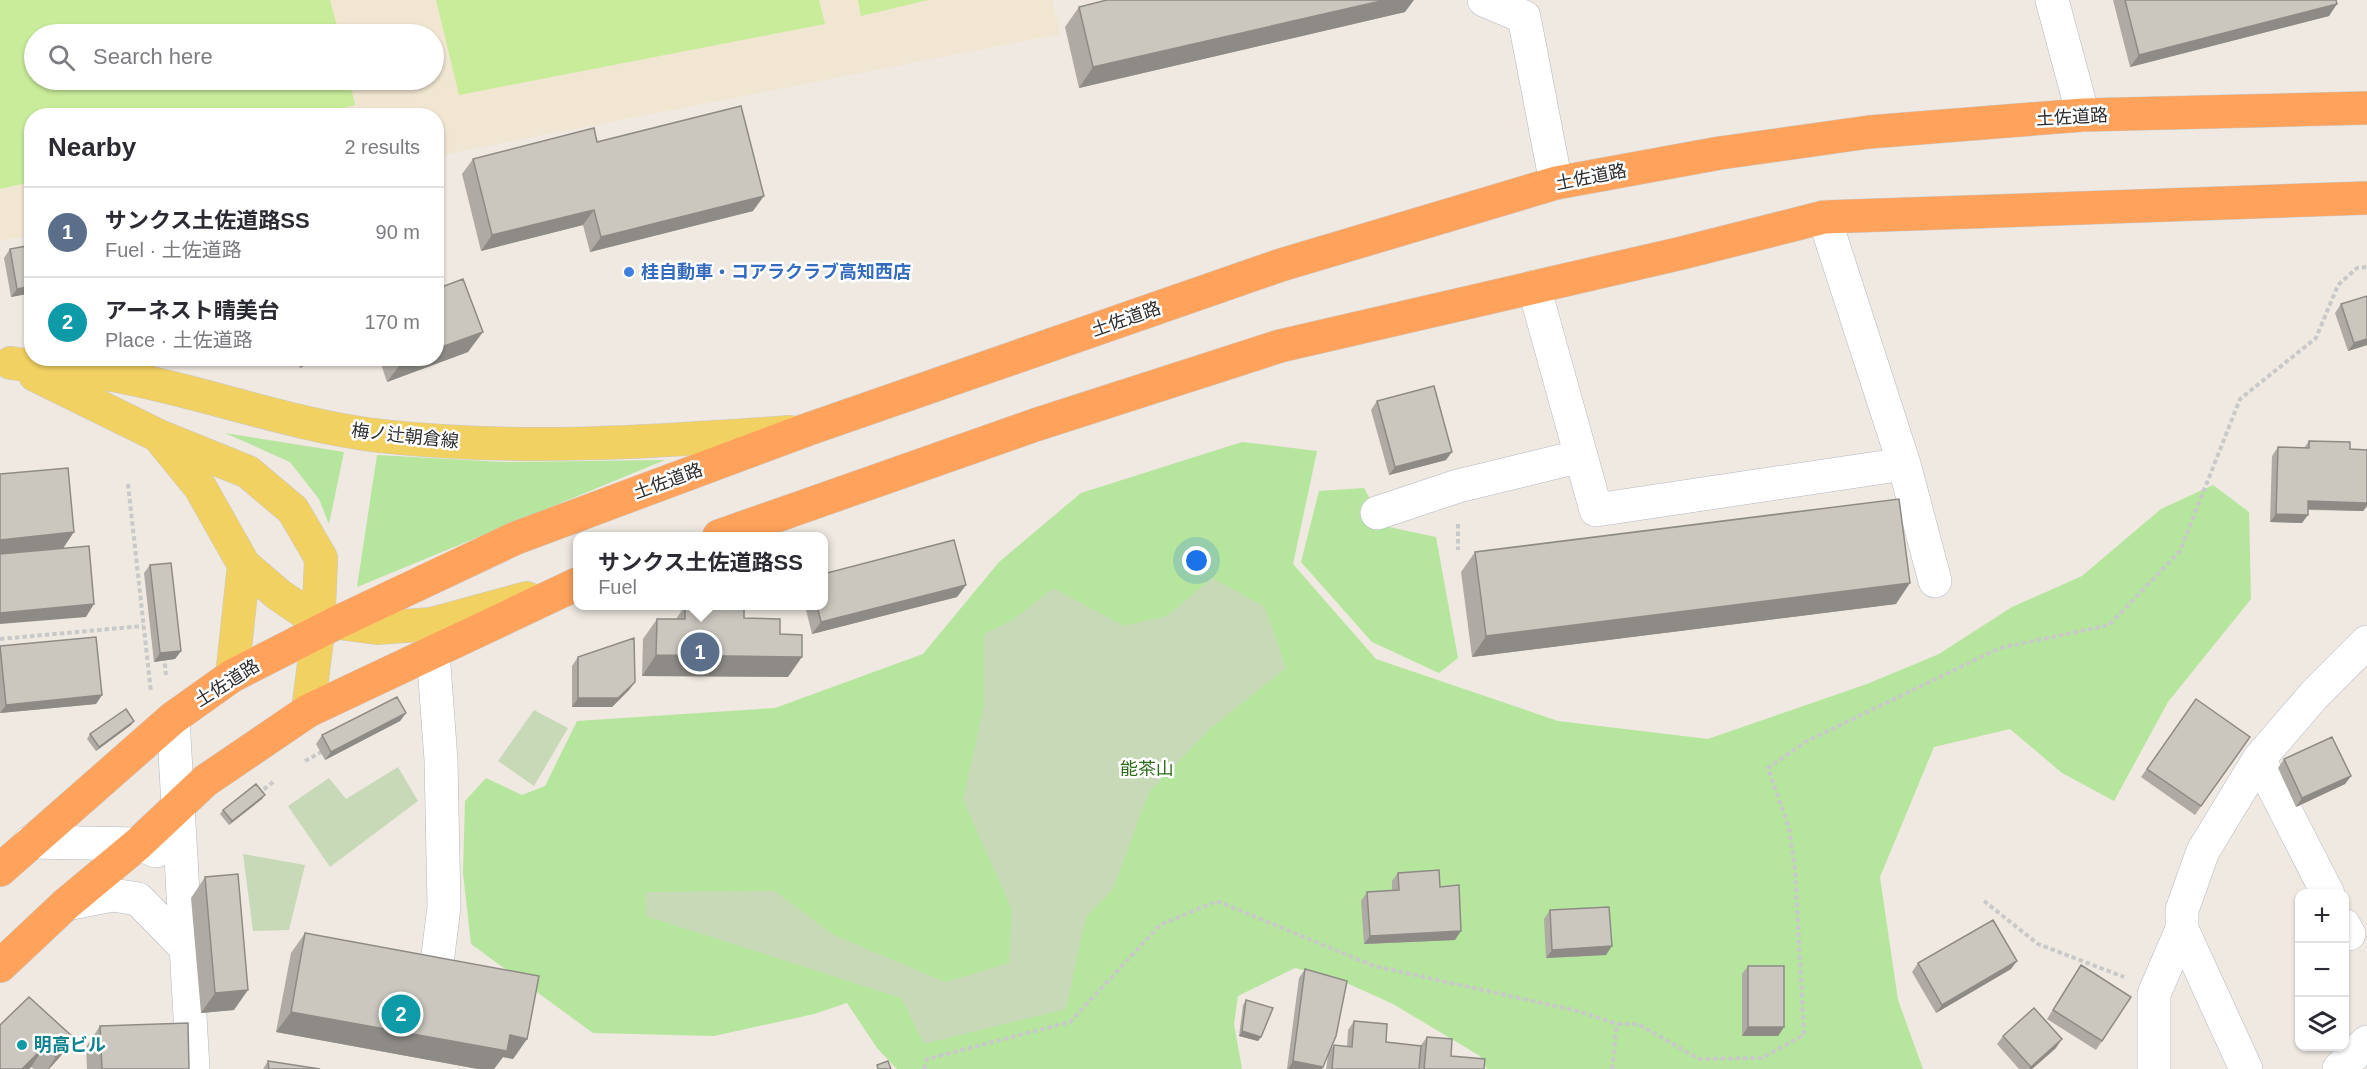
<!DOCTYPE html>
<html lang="en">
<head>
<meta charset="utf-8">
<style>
  :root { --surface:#fff; --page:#f2f2f3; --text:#2b2b33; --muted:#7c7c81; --line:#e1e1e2; --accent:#4264fb }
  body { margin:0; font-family:Helvetica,"Noto Sans JP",sans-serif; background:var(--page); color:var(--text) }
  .controls { position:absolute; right:18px; bottom:18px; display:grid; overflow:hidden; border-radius:12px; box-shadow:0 2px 4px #0004 }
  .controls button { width:54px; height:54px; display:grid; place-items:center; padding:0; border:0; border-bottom:2px solid var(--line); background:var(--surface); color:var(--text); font:30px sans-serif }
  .you { position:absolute; left:1197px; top:561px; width:21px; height:21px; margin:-15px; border:4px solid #fff; border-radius:50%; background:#1a73e8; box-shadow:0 0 0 9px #1a73e833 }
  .badge { display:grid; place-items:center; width:39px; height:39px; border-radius:50%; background:var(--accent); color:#fff; font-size:20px; font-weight:700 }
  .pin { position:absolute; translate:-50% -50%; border:3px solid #fff; box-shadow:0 2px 6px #0006 }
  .popup { position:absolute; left:573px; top:532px; width:255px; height:78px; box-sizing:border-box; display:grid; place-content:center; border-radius:12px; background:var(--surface); filter:drop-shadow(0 2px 4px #0005); font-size:20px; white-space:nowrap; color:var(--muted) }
  .popup b { font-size:22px; color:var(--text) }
  .popup::after { content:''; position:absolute; left:50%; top:100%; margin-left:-12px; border:12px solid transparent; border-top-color:var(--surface) }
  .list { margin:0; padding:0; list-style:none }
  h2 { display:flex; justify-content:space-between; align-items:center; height:78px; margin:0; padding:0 24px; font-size:26px }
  h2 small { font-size:20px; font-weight:400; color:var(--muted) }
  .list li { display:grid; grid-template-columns:39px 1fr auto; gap:18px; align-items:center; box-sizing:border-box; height:90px; padding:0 24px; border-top:2px solid var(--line) }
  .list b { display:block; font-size:22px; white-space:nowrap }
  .list p { margin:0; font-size:20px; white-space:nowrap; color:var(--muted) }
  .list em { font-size:20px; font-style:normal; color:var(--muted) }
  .icon { flex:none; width:33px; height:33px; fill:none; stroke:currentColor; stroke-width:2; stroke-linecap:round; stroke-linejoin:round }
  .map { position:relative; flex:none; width:2367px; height:1069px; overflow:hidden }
  .search { position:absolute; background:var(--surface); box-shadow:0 2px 4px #0004; left:24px; top:24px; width:420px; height:66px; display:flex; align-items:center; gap:15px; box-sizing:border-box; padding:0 21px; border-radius:33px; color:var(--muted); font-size:22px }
  .panel { position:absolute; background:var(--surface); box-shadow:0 2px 4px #0004; left:24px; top:108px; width:420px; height:258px; border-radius:24px }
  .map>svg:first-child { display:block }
</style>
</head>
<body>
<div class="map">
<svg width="2367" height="1069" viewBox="0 0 2367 1069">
  <rect width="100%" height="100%" fill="#efe9e1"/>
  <path fill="#f0e6d1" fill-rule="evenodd" d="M0 0H1052L1060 34 437 156 436 116H32L31 235 0 241ZM34 34H434V80H34Z"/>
  <path fill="#b6e59e" d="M225 433 344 452 329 524 319 499 290 462Z
    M1242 442 1317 451 1293 564 1376 659 1558 721 1708 739 1867 684 1939 654 2012 607 2082 576 2161 509 2213 485 2249 512 2251 599 2168 702 2114 801 2062 773 2010 729 1934 747 1880 877 1898 1000 1923 1069H1487L1480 1056 1393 1004 1340 980 1295 968 1238 996 1234 1024 1242 1069H897L877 1048 847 1003 814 1014 714 1036 593 1033 471 944 463 873 465 801 486 778 522 795 545 786 577 721 775 708 923 654 999 562 1081 493Z
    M377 455 503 462 665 460 357 587Z
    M1364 488 1384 526 1436 537 1458 658 1439 673 1372 642 1301 562 1319 491Z"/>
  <path fill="#c8d9b8" d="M1212 578 1265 607 1286 668 1210 729 1149 792 1113 889 1086 917 1066 1009 924 1044 901 998 646 916 645 892 775 891 834 935 945 982 1009 963 1012 910 963 800 984 705V634L1013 620 1053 588 1124 626 1167 616Z
    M534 710 568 728 534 786 498 761Z
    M398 767 418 801 330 867 288 806 329 778 346 799Z
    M243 854 305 865 289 930 253 931Z"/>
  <path fill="#c9ec9a" d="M0 0H330L339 34H34V80H349L355 105 312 116H32L31 182 0 189Z
    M436 0H819L825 24 459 95Z
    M858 0H928L861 16Z"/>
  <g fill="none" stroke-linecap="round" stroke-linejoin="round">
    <defs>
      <path id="minor" d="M1484 0 1524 17 1556 183
        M2052 0 2083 115
        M1824 217 1904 464 1935 581
        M1534 287 1596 510 1904 464
        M1377 513 1458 486 1581 456
        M433 652 441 760 444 907 436 971
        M173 718 193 1069
        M2259 759 2328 894
        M30 842 138 844 156 851
        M66 904 113 895 138 899 186 948
        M2344 925 2349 934
        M2182 929 2246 1069
        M2154 1069V994L2182 929V910L2203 851 2259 759 2315 694 2367 642
        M2339 1069 2367 1042"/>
      <path id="major" d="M11 363C50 368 90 370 128 378 213 395 295 426 381 436 518 451 653 442 790 432
        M35 375 159 436 248 472 293 510 321 558 318 632 308 711
        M160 438 200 487 244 565 279 595 316 620 377 628 432 624 527 598
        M232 676 244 565"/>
      <path id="highway" d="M719 536 1035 425 1280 346 1682 253 1824 217 2367 198
        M0 870 173 718 232 676 336 623 516 538 806 430 1281 265 1556 183 1720 153 1869 132 2083 115 2367 108
        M0 966 66 904 138 844 205 781 308 711 577 584"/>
    </defs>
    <use href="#minor" stroke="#b4b7c1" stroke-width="34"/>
    <use href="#major" stroke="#c9c9c9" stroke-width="34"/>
    <use href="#highway" stroke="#c9c9c9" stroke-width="34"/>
    <path stroke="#c9c9c9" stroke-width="4" stroke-dasharray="4.5 3" stroke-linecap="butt" d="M128 484 151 692
      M1458 524V550
      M0 639 143 626
      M164 656 166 675
      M305 761 323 751
      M258 794 273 782
      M1984 901 2038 944 2124 977
      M924 1069 927 1059 1070 1022 1160 925 1217 901 1374 966 1578 1011 1617 1024H1638L1699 1059 1762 1058 1804 1035 1795 868 1789 828 1768 768 1805 742 2000 648 2109 625 2180 551 2240 399 2316 338 2338 285 2357 268 2367 267
      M1612 1069 1617 1024"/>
    <use href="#minor" stroke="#fff" stroke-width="33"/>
    <use href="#major" stroke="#f2d163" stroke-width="33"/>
    <use href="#highway" stroke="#ffa35c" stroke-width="33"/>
  </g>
  <path fill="#afaba4" d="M2113 0H2336L2329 16 2130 67Z
    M1079 7 1405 12 1079 88 1065 27Z
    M597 142 753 211 590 252 583 225 481 251 462 174 473 159Z
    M10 249 32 293 11 297 4 258Z
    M2367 296V345L2348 351 2335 313 2341 304Z
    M468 352 387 382 379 358H436Z
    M295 358H317L300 368Z
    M1377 401 1446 460 1389 475 1371 410Z
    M2309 441 2350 449 2367 450V506L2363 511 2308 510 2302 523 2270 522 2272 456 2278 447 2304 448Z
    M1475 552 1896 604 1472 657 1461 572Z
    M150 565 181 651 175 659 154 662 144 573Z
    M966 585 957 597 812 634 805 606H823Z
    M685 606 744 618 788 677 642 676 643 639 657 619H676Z
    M0 646 102 695 96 704 0 713Z
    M578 657 635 682 629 690 612 707H572V666Z
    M2196 699 2250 737 2195 815 2141 777Z
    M406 713 400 721 325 760 316 744 322 735Z
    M134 721 131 725 96 751 87 739 90 734Z
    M2284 759 2351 776 2345 784 2296 807 2278 768Z
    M262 799 229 825 220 814 223 810Z
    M1398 873 1440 887 1455 940 1364 944 1361 901 1367 892 1392 891V881Z
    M205 877 234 1010 201 1013 191 898Z
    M1550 910 1606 955 1546 958 1544 919Z
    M305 933 527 1039 513 1059 503 1057 494 1069H478L276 1032 291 953Z
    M1918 963 2011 969 1936 1013 1912 972Z
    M2081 965 2102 1041 2096 1050 2047 1019Z
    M1748 966 1784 1027 1778 1036H1742V974Z
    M1305 969 1329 1052 1334 1045 1347 1047 1348 1030 1354 1021 1386 1042 1421 1050V1045L1427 1037 1451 1056 1484 1069H1326L1328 1056 1322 1069H1287L1299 978Z
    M1246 1000 1261 1037 1258 1041 1239 1036 1243 1005Z
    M0 1025 74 1038 59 1058 49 1069H34L31 1067 29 1069H0Z
    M100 1026 189 1069H87L86 1047Z
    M2003 1036 2056 1048 2032 1069H2019L1997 1044Z
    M268 1061 320 1069H263Z"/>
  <path fill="#8e8b86" d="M1385 0H1414L1405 12 1079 88 1093 67Z
    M2337 4 2329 16 2130 67 2139 55Z
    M764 196 753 211 590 252 601 237Z
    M594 210 583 225 481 251 492 235Z
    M32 286V293L11 297 17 289Z
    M483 332 468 352 387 382 402 362 411 358H436V349Z
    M2367 339V345L2348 351 2354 343Z
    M306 358H317L300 368Z
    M1452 452 1446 460 1389 475 1395 467Z
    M2308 501 2367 503V506L2363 511 2302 509Z
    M2276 514 2308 515 2302 523 2270 522Z
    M74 532 60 553 0 558V540Z
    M1910 583 1896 604 1472 657 1486 636Z
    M966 585 957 597 812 634 821 622Z
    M94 604 86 617 0 624V613Z
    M181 651 175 659 154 662 160 653Z
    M656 655 802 657 788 677 642 676Z
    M635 682 629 690 612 707H572L578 698Z
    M102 695 96 704 0 713 6 705Z
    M406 713 400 721 325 760 331 752Z
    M134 721 131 725 96 751 99 747Z
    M2351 776 2345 784 2296 807 2302 798Z
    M265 795 262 799 229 825 232 821Z
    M1461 931 1455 940 1364 944 1370 936Z
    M1612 946 1606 955 1546 958 1552 950Z
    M2017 961 2011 969 1936 1013 1942 1005Z
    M248 990 234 1010 201 1013 215 993Z
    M291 1012 510 1035 527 1039 513 1059 503 1057 494 1069H478L276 1032Z
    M1748 1027H1784L1778 1036H1742Z
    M1242 1031 1261 1037 1258 1041 1239 1036Z
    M74 1038 59 1058 49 1069H48L56 1057Z
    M2062 1039 2056 1048 2032 1069H2029Z
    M45 1046 31 1067 29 1069H22Z
    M1293 1061 1323 1067 1322 1069H1288Z"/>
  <path fill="#cbc7bf" stroke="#8e8b86" stroke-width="1.5" d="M1107 0H1385L1093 67 1079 7Z
    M2125 0H2336L2337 4 2139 55Z
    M741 106 764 196 601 237 594 210 492 235 473 159 594 128 597 142Z
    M32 245V286L17 289 10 249Z
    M463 279 483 332 436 349V289Z
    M2367 296V339L2354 343 2341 304Z
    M400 358H411L402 362Z
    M1434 386 1452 452 1395 467 1377 401Z
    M2309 441 2350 442V449L2367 450V503L2308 501V515L2276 514 2278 447 2309 448Z
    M68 468 74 532 0 540V474Z
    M1899 499 1910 583 1486 636 1475 552Z
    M954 540 966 585 821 622 817 606H823V574Z
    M89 546 94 604 0 613V554Z
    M171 563 181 651 160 653 150 565Z
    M685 606H744V618L780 619V634L802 635V657L656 655 657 619H685Z
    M96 637 102 695 6 705 0 646Z
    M634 638 635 682 618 698H578V657Z
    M397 697 406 713 331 752 322 735Z
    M2196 699 2250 737 2201 806 2147 769Z
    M126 709 134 721 99 747 90 734Z
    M2332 737 2351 776 2302 798 2284 759Z
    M256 784 265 795 232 821 223 810Z
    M1439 870 1440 887 1459 885 1461 931 1370 936 1367 892 1399 890 1398 873Z
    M238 874 248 990 215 993 205 877Z
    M1609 907 1612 946 1552 950 1550 910Z
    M1993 920 2017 961 1942 1005 1918 963Z
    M305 933 539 976 527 1039 510 1035 507 1051 291 1012Z
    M2081 965 2131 997 2102 1041 2053 1010Z
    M1748 966H1784V1027H1748Z
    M1305 969 1347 981 1336 1036 1323 1067 1293 1061Z
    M29 997 74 1038 56 1057 45 1046 22 1069H0V1025Z
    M1246 1000 1273 1008 1261 1037 1242 1031Z
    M2034 1008 2062 1039 2031 1067 2003 1036Z
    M1354 1021 1387 1024 1386 1042 1421 1046 1419 1069H1332L1334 1045 1352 1047Z
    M188 1023 189 1069H102L100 1026Z
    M1427 1037 1452 1039 1451 1056 1485 1059 1484 1069H1424Z
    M268 1061 320 1069H269Z
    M888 1061 891 1069H878L877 1065Z"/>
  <circle fill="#3f7fe0" stroke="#fff" stroke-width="2" cx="629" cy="272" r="6"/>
  <circle fill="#0f9aa8" stroke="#fff" stroke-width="2" cx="22" cy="1045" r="6"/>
  <g text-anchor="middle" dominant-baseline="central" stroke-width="5" stroke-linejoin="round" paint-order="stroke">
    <g font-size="18" fill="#2e2e2e" stroke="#fff">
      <text transform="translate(2072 117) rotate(-3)">土佐道路</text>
      <text transform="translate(1591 177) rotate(-11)">土佐道路</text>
      <text transform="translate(1126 319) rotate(-19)">土佐道路</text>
      <text transform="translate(405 436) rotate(6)">梅ノ辻朝倉線</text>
      <text transform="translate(668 481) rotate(-20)">土佐道路</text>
      <text transform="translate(227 683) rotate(-32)">土佐道路</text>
    </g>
    <g font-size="18" font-weight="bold" fill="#366cbe" stroke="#fff" text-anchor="start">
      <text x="641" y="272">桂自動車・コアラクラブ高知西店</text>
    </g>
    <g font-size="18" fill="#2c6e1b" stroke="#fff">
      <text x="1147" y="769">能茶山</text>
    </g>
    <g font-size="18" font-weight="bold" fill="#0d838f" stroke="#fff" text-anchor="start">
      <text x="34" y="1045">明高ビル</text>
    </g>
  </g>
</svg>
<div class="controls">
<button>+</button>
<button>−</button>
<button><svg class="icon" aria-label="layers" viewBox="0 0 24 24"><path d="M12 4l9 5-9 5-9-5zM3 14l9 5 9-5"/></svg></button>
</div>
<div class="you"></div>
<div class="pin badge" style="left:700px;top:652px;background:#5c6f8a">1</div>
<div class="popup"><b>サンクス土佐道路SS</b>Fuel</div>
<div class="pin badge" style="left:401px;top:1014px;background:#0f9aa8">2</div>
<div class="search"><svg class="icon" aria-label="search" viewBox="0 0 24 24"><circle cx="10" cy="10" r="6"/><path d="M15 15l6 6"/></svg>Search here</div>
<section class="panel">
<h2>Nearby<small>2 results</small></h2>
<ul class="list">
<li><span class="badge" style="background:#5c6f8a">1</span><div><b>サンクス土佐道路SS</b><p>Fuel · 土佐道路</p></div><em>90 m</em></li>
<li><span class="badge" style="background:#0f9aa8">2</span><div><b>アーネスト晴美台</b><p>Place · 土佐道路</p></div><em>170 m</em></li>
</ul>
</section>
</div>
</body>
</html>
